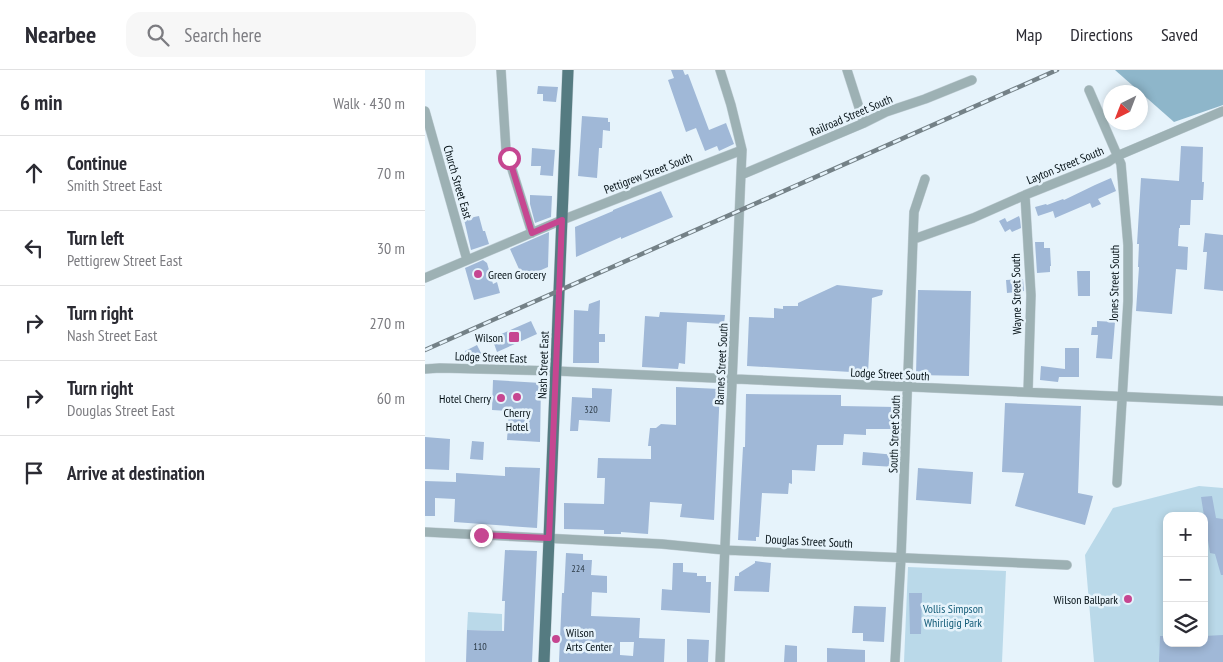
<!DOCTYPE html>
<html lang="en">
<head>
<meta charset="utf-8">
<style>
  :root { --surface:#fff; --page:#f7f7f7; --text:#2b2b33; --muted:#7c7c81; --line:#e1e1e2 }
  body { margin:0; font-family:"PT Sans Narrow",sans-serif; background:var(--page); color:var(--text) }
  .controls { position:absolute; right:15px; bottom:15px; display:grid; overflow:hidden; border-radius:10px; box-shadow:0 2px 8px #0003 }
  .controls button { width:45px; height:45px; display:grid; place-items:center; padding:0; border:0; border-bottom:1px solid var(--line); background:var(--surface); color:var(--text); font:25px sans-serif }
  .compass { position:absolute; left:678px; top:15px; width:45px; height:45px; border-radius:50%; background:var(--surface); box-shadow:0 2px 8px #0003; rotate:222deg }
  .stop { position:absolute; width:15px; height:15px; margin:-11px; border:4px solid #c64691; border-radius:50%; background:#fff }
  .stop.end { background:#c64691; border-color:#fff; box-shadow:0 1px 5px #0008 }
  .list { margin:0; padding:0; list-style:none }
  h2 { display:flex; justify-content:space-between; align-items:center; height:65px; margin:0; padding:0 20px; font-size:21px }
  h2 small { font-size:16px; font-weight:400; color:var(--muted) }
  .list li { display:grid; grid-template-columns:32px 1fr auto; gap:15px; align-items:center; box-sizing:border-box; height:75px; padding:0 20px; border-top:1px solid var(--line) }
  .list b { display:block; font-size:19px; white-space:nowrap }
  .list p { margin:0; font-size:16px; white-space:nowrap; color:var(--muted) }
  .list em { font-size:16px; font-style:normal; color:var(--muted) }
  .icon { flex:none; width:28px; height:28px; fill:none; stroke:currentColor; stroke-width:2; stroke-linecap:round; stroke-linejoin:round }
  .map { position:relative; flex:none; width:798px; height:592px; overflow:hidden }
  header { display:flex; align-items:center; gap:30px; box-sizing:border-box; height:70px; padding:0 25px; background:var(--surface); border-bottom:1px solid var(--line) }
  header strong { font-size:24px }
  nav { display:flex; gap:28px; margin-inline-start:auto; font-size:18px }
  .search { width:350px; height:45px; background:var(--page); display:flex; align-items:center; gap:12px; box-sizing:border-box; padding:0 18px; border-radius:15px; color:var(--muted); font-size:19px }
  main { display:flex }
  aside { flex:1; background:var(--surface) }
  .map>svg:first-child { display:block }
</style>
</head>
<body>
<header>
<strong>Nearbee</strong>
<div class="search"><svg class="icon" aria-label="search" viewBox="0 0 24 24"><circle cx="10" cy="10" r="6"/><path d="M15 15l6 6"/></svg>Search here</div>
<nav><a>Map</a><a>Directions</a><a>Saved</a></nav>
</header>
<main>
<aside>
<h2>6 min<small>Walk · 430 m</small></h2>
<ul class="list">
<li><svg class="icon" aria-label="ahead" viewBox="0 0 24 24"><path d="M12 20V5M6 11l6-6 6 6"/></svg><div><b>Continue</b><p>Smith Street East</p></div><em>70 m</em></li>
<li><svg class="icon" aria-label="left" viewBox="0 0 24 24"><path d="M17 20v-9H6M10 6l-5 5 5 5"/></svg><div><b>Turn left</b><p>Pettigrew Street East</p></div><em>30 m</em></li>
<li><svg class="icon" aria-label="right" viewBox="0 0 24 24"><path d="M7 20v-9h11M14 6l5 5-5 5"/></svg><div><b>Turn right</b><p>Nash Street East</p></div><em>270 m</em></li>
<li><svg class="icon" aria-label="right" viewBox="0 0 24 24"><path d="M7 20v-9h11M14 6l5 5-5 5"/></svg><div><b>Turn right</b><p>Douglas Street East</p></div><em>60 m</em></li>
<li><svg class="icon" aria-label="arrive" viewBox="0 0 24 24"><path d="M6 21V4h12l-3 4 3 4H6"/></svg><div><b>Arrive at destination</b></div></li>
</ul>
</aside>
<div class="map">
<svg width="798" height="592" viewBox="0 0 798 592">
  <rect width="100%" height="100%" fill="#e6f3fb"/>
  <path fill="#bad9e9" fill-rule="evenodd" d="M774 416 798 418V592H669L660 485 688 438ZM742 446H779V573H742Z
    M483 497 581 501 577 592H479Z
    M43 542 77 544V561L42 560Z"/>
  <path fill="#8eb6ca" d="M690 0H798V35L749 52Z"/>
  <path fill="#a0b8d7" fill-rule="evenodd" d="M246 0H258L260 5 263 4 284 60 301 53 309 74 294 81 292 76 280 81 271 58 261 62 243 10 249 8Z
    M113 16 133 17 131 32 118 31V24H112Z
    M157 46 183 48V52H185V61L178 60 177 78H174L172 108 153 106Z
    M756 76 778 77 777 112H779L778 130H766L765 155H755V158H754L753 176 763 177 762 200 751 199 747 244 711 241 714 197H713L714 174H712L716 108 754 111Z
    M107 78 130 80 128 106 115 105 116 96H106Z
    M686 108 691 121 673 129 676 134 667 138 665 133 630 148 628 141 613 146 610 137 621 134 622 135 638 129 639 130 670 115Z
    M236 121 248 147 196 169V167L151 187 150 157 188 141V140Z
    M105 125 127 126 126 147 110 153 105 134Z
    M54 146 58 161H60L64 174 46 180 39 149Z
    M594 146 595 149 596 158 587 162 585 159 580 162 574 151 580 148 582 152Z
    M124 162 123 197 98 208 85 179Z
    M780 163 798 165V221L779 219 782 182H778Z
    M610 172H619V178H625L626 196H625V202L612 203Z
    M58 190 62 193 68 214 72 212 75 223 49 230 40 198Z
    M652 201H665V226H653Z
    M598 209 599 221 582 223 581 210Z
    M412 215 458 220 457 225 447 228 443 303 322 296 324 247 349 248V238L358 239V236H373V233Z
    M493 220 546 221 544 306 491 305Z
    M175 230 174 264H180V272H174V293H148L149 240 163 241 164 234Z
    M235 242 300 245 299 254 262 252 260 294 254 293 253 299 217 297 220 246 234 247Z
    M106 251 112 264 72 282 67 268Z
    M672 251 690 252 687 289 671 288 673 265H666L667 257H672Z
    M52 275 57 285 45 291 40 281Z
    M640 278H654V307H634L633 312 615 310 616 296 640 299Z
    M68 310 116 313 115 372 82 370 84 341 67 340Z
    M251 317 295 319 289 450 255 447 257 434 225 432 223 464 196 462V464H179V460L139 459V433L179 434 180 408H172L173 388 226 389V376H223L225 358H231L236 354 251 355Z
    M167 318 187 319 185 352 154 350 153 361H145L147 327 167 328Z
    M321 324 416 325V336L471 337V359H441V365L419 364 418 375H392L390 401 367 400V414L364 413 363 424 337 423 334 467H331V471L313 470 318 377H320Z
    M580 333 656 336 653 423 668 426 660 455 590 436 599 403 577 402Z
    M0 367 25 369 24 400 0 399Z
    M47 371 59 372 58 390 45 389Z
    M438 382 471 385 470 397 437 395Z
    M80 397 115 398 112 458 29 452 30 429 10 428V446H0V411L31 412V403L80 406Z
    M493 398 548 402 546 434 491 430Z
    M787 426 791 448 798 449V505H796L790 484 785 483 776 427Z
    M80 480 112 481 107 592H41L42 560 79 561 80 531H77Z
    M141 483 158 484V490H167L166 505 182 506V523L167 522 166 546 215 548 214 568 240 569 239 592H134L137 523H139ZM195 572H209L208 586 195 585Z
    M330 491 346 493 344 522 309 521 310 506H314V503L330 493Z
    M248 493H258V502L272 503V506H281V512H286L285 543 236 540 237 519 247 520Z
    M484 523H497L496 564H485Z
    M429 536 461 537 459 572 438 571V563H427Z
    M798 565V592H734L735 566H742V573H779V566Z
    M262 569 284 570 283 592H262Z
    M360 575 372 576V592H359Z
    M402 578 440 580V592H402Z"/>
  <g fill="none" stroke-linecap="round" stroke-linejoin="round">
    <defs>
      <path id="minor" d="M76 0 81 80 107 163
        M422 0 439 53
        M664 20 696 94 703 175V231L692 413
        M0 41 42 190
        M316 105 439 53 461 42 500 29 547 10
        M600 125 606 225 603 322
        M489 169 548 148 600 125 683 92 692 86 798 41
        M0 208 137 150 317 80
        M0 299 15 298 131 301 798 331
        M0 462 237 474 299 480 642 495
        M295 592 317 80 306 35 295 0
        M470 592 476 488 489 142 500 109"/>
      <path id="major" d="M119 592 143 0"/>
    </defs>
    <use href="#minor" stroke="#c2cfd6" stroke-width="10"/>
    <use href="#major" stroke="#c2cfd6" stroke-width="12"/>
    <use href="#minor" stroke="#9db1b4" stroke-width="9"/>
    <use href="#major" stroke="#557b81" stroke-width="11"/>
    <defs>
      <path id="rail" d="M0 280 632 0"/>
    </defs>
    <use href="#rail" stroke="#748187" stroke-width="4.5"/>
    <use href="#rail" stroke="#e6f3fb" stroke-width="2.5" stroke-dasharray="8" stroke-linecap="butt"/>
  </g>
  <g fill="none" stroke-linecap="round" stroke-linejoin="round">
    <path stroke="#c64691" stroke-width="6" d="M56 465 124 468 137 150 107 163 84 88"/>
  </g>
  <g fill="#c64691" stroke="#e6f3fb" stroke-width="2">
    <circle cx="53" cy="204" r="5"/>
    <rect x="83" y="261" width="12" height="12" rx="2.5"/>
    <circle cx="92" cy="327" r="5"/>
    <circle cx="76" cy="328" r="5"/>
    <circle cx="703" cy="529" r="5"/>
    <circle cx="131" cy="569" r="5"/>
  </g>
  <g text-anchor="middle" dominant-baseline="central" stroke-width="5" stroke-linejoin="round" paint-order="stroke">
    <g font-size="10" fill="#2b3a46">
      <text x="166" y="339">320</text>
      <text x="153" y="498">224</text>
      <text x="55" y="576">110</text>
    </g>
    <g font-size="12" fill="#041015" stroke="#e6f3fb">
      <text transform="translate(426 45) rotate(-23)">Railroad Street South</text>
      <text transform="translate(640 95) rotate(-22)">Layton Street South</text>
      <text transform="translate(223 103) rotate(-21)">Pettigrew Street South</text>
      <text transform="translate(33 112) rotate(74)">Church Street East</text>
      <text transform="translate(689 213) rotate(-89)">Jones Street South</text>
      <text transform="translate(591 224) rotate(-91)">Wayne Street South</text>
      <text transform="translate(66 287) rotate(2)">Lodge Street East</text>
      <text transform="translate(296 294) rotate(-87)">Barnes Street South</text>
      <text transform="translate(118 295) rotate(-88)">Nash Street East</text>
      <text transform="translate(465 304) rotate(3)">Lodge Street South</text>
      <text transform="translate(469 364) rotate(-88)">South Street South</text>
      <text transform="translate(384 471) rotate(3)">Douglas Street South</text>
    </g>
    <g font-size="12" fill="#041015" stroke="#e6f3fb" text-anchor="end">
      <text x="63" y="204" text-anchor="start">Green Grocery</text>
      <text x="78" y="267">Wilson</text>
      <text x="66" y="328">Hotel Cherry</text>
      <text x="92" y="342" text-anchor="middle">Cherry<tspan x="92" dy="14">Hotel</tspan></text>
      <text x="693" y="529">Wilson Ballpark</text>
      <text x="141" y="562" text-anchor="start">Wilson<tspan x="141" dy="14">Arts Center</tspan></text>
    </g>
    <g font-size="12" fill="#145c78" stroke="#e6f3fb">
      <text x="528" y="538">Vollis Simpson<tspan x="528" dy="14">Whirligig Park</tspan></text>
    </g>
  </g>
</svg>
<div class="controls">
<button>+</button>
<button>−</button>
<button><svg class="icon" aria-label="layers" viewBox="0 0 24 24"><path d="M12 4l9 5-9 5-9-5zM3 14l9 5 9-5"/></svg></button>
</div>
<svg class="compass" viewBox="-18 -18 36 36"><path d="M0-13l5 13h-10z" fill="#e53935"/><path d="M0 13l5-13h-10z" fill="#7c7c81"/></svg>
<div class="stop" style="left:84px;top:88px"></div>
<div class="stop end" style="left:56px;top:465px"></div>
</div>
</main>
</body>
</html>
